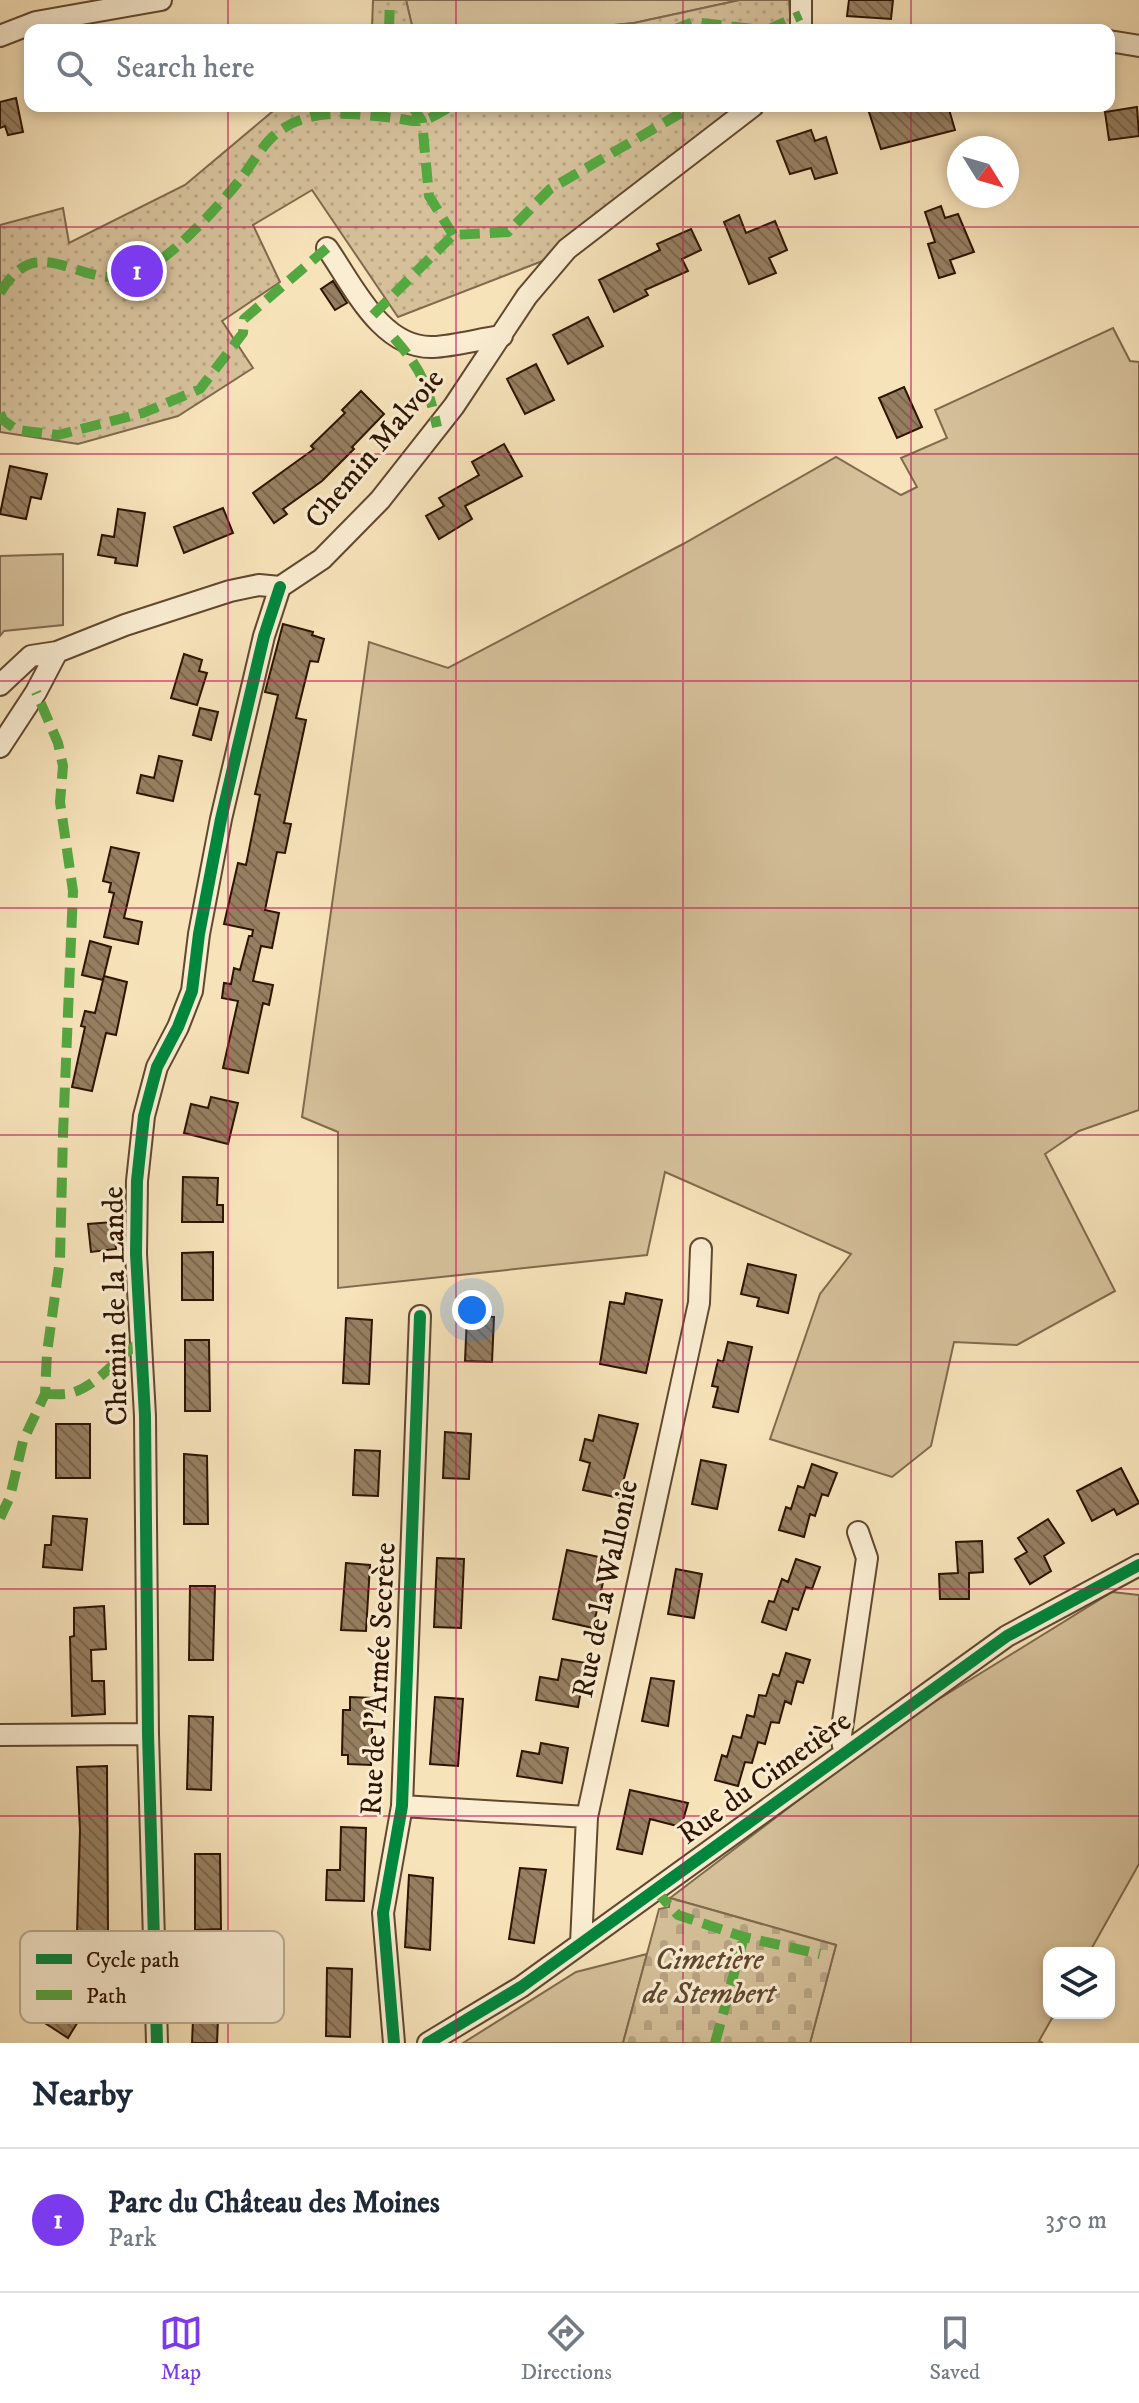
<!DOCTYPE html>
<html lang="en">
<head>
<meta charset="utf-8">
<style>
  :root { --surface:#fff; --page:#f2f2f3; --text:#1f2937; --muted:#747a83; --line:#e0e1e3; --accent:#7c3aed }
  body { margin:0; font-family:"IM FELL DW Pica",serif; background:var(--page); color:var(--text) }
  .controls { position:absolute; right:24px; bottom:24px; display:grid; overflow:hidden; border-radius:16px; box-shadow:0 4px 12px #0003 }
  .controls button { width:72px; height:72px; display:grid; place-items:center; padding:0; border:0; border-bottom:2px solid var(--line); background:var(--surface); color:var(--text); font:40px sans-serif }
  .compass { position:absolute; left:947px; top:136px; width:72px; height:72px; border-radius:50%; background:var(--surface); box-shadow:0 4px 12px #0003; rotate:127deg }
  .you { position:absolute; left:472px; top:1310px; width:28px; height:28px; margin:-20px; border:6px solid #fff; border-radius:50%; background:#1a73e8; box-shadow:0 0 0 12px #1a73e833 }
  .badge { display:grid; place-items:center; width:52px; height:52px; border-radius:50%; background:var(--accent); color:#fff; font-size:26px; font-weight:700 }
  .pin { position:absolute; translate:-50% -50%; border:4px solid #fff; box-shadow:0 2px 8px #0006 }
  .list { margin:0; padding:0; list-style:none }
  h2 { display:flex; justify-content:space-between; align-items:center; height:104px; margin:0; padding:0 32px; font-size:34px }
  h2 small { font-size:26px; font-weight:400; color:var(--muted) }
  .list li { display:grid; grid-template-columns:52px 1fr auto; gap:24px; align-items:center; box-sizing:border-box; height:144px; padding:0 32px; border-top:2px solid var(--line) }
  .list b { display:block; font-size:30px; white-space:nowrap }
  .list p { margin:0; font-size:26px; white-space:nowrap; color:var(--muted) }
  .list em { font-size:26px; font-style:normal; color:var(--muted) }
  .icon { flex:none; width:44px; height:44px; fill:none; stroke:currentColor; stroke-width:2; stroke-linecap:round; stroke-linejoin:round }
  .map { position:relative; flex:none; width:1139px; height:2043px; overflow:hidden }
  .search { position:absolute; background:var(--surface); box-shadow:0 4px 12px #0003; left:24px; right:24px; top:24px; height:88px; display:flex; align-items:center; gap:20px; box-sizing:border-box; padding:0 28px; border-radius:16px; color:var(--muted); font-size:30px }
  .sheet { height:248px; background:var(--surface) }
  nav { display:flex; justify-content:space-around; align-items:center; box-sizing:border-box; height:112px; border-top:2px solid var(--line); background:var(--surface); font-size:22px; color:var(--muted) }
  nav a { display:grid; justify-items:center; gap:4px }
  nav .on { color:var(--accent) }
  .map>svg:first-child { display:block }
</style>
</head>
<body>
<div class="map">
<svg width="1139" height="2043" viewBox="0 0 1139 2043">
  <defs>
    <pattern id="cemetery-stones" width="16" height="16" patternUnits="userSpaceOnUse" patternTransform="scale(2)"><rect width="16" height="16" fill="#d5c09a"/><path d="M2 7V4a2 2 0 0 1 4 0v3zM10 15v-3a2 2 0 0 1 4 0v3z" fill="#b7a483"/></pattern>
    <pattern id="park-dots" width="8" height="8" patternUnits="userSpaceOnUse" patternTransform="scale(2)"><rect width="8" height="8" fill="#d5c09a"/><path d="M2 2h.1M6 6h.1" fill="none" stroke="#b7a483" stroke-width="1.8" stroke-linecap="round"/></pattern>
    <pattern id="building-back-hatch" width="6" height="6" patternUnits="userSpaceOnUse" patternTransform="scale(2)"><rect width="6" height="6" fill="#967f61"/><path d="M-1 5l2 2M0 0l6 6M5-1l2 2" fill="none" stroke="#7b674e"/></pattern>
  </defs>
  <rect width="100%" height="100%" fill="#f7e3ba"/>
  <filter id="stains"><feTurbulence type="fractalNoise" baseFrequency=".0025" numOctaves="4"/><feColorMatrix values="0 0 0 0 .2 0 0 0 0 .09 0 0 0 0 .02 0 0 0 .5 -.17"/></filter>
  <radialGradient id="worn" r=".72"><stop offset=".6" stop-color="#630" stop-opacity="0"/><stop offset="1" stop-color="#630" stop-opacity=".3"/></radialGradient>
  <path fill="#d5c09a" stroke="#816a4d" stroke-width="2" d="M406 0H740L634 23 565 30H413Z
    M1113 328 1130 361 1139 362V1110L1079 1131 1045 1154 1115 1291 1017 1345 954 1342 931 1446 892 1477 770 1439 820 1294 851 1254 665 1172 647 1255 338 1288V1132L302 1117 369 642 448 668 683 544 836 457 901 495 917 487 901 458 947 438 935 410Z
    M63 554V625L4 631 0 636V556Z
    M1112 1592 1139 1595V1864L1089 1953H1049V2013H1055L1039 2041 1043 2043H810L836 1945 670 1898 900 1723Z
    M647 1954 623 2043H463L576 1972Z"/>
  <path fill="url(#cemetery-stones)" stroke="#816a4d" stroke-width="2" d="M670 1898 836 1945 810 2043H623L659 1909 669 1907Z"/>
  <path fill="url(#park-dots)" stroke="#816a4d" stroke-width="2" d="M373 0H406L413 30H369L372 27Z
    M740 0H789L791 30H565L634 23Z
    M279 106H739L545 260 398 317 312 190 253 225 280 282 222 321 253 368 178 416 78 444 0 432V225L63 208 69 243 185 185Z"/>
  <path fill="url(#building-back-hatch)" stroke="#2d1300" stroke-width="2" d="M849 0H893L891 19 847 16Z
    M16 98 23 132 8 135 5 126 0 128V102Z
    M867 106H948L955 130 881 149Z
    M1137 107 1139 136 1109 140 1105 112Z
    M811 130 815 141 826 137 837 173 815 179 811 168 790 174 777 141Z
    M941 206 945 218 958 214 974 252 950 260 955 273 939 278 928 244 935 242 925 212Z
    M739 215 746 233 775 221 787 250 769 258 776 273 749 284 724 222Z
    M691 229 701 250 682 259 688 271 645 290 648 295 614 312 599 280 660 250 657 244Z
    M333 281 347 303 335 310 321 289Z
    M588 317 603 346 568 364 553 335Z
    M536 364 554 400 525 414 507 379Z
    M904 387 922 427 897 438 879 398Z
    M361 391 384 414 352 447 354 449 322 481 283 509 287 514 274 523 253 493 314 449 311 446 345 413 342 410Z
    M504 444 522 476 465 506 472 519 439 539 426 516 444 506 439 498 479 475 472 462Z
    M10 466 47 474 41 499 31 497 26 519 0 514Z
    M223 508 233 533 184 553 174 527Z
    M118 509 145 513 137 566 115 563 116 558 98 555 102 535 114 537Z
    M283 624 313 632 312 635 324 639 318 662 310 661 296 718 306 720 284 823 291 824 285 853 277 852 265 910 279 913 272 948 261 946 253 981 273 985 269 1005 263 1003 248 1073 223 1068 238 1001 222 998 224 983 231 984 234 968 240 970 249 936H252L253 930 224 924 238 863 246 865 260 795 255 794 278 695 265 692Z
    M184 654 202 660 199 671 207 673 197 705 171 698Z
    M200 708 218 712 211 740 193 735Z
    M159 756 182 761 173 801 137 793 141 775 154 778Z
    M111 847 139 853 124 918 142 922 138 944 104 937 114 893 109 892 111 883 103 881Z
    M90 941 111 947 103 980 82 975Z
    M104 976 127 982 116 1035 106 1033 92 1091 72 1087 85 1027 81 1026 85 1011 95 1013Z
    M211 1097 238 1103 228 1144 184 1133 191 1104 208 1108Z
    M183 1177 218 1178 217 1205H223V1222H182Z
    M113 1222 116 1249 91 1252 88 1224Z
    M213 1252V1300H182V1253Z
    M748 1264 796 1275 788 1313 757 1306 759 1298 741 1294Z
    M626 1293 662 1300 646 1373 600 1364 610 1302 624 1304Z
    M467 1316 494 1317 492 1362 465 1361Z
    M346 1318 372 1320 369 1384 343 1383Z
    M185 1340H209L210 1411H185Z
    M728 1342 752 1347 738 1412 713 1407 718 1387 712 1386 718 1360 723 1362Z
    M599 1415 638 1424 619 1498 583 1490 590 1463 580 1460 585 1439 593 1441Z
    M56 1424H90V1478H56Z
    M445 1432 471 1434 469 1479 443 1478Z
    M355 1450 380 1451 378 1496 353 1495Z
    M184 1454 207 1456 208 1524H184Z
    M701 1460 726 1465 717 1509 692 1504Z
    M812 1464 837 1473 828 1496 822 1494 815 1516 810 1514 804 1537 779 1530 786 1507 791 1509 798 1486 804 1488Z
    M1121 1468 1139 1503 1117 1515 1114 1509 1092 1521 1077 1491Z
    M53 1516 87 1519 82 1570 43 1567 45 1545H51Z
    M1048 1519 1064 1543 1044 1556 1051 1571 1030 1584 1015 1559 1027 1552 1018 1538Z
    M982 1541 983 1572 969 1573V1599H940L939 1574 958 1573 956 1542Z
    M567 1550 608 1559 593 1628 553 1619Z
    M437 1558 464 1559 461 1628 434 1627Z
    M796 1559 820 1567 812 1589 806 1587 798 1610 793 1608 786 1630 762 1622 769 1601 774 1602 782 1579 788 1582Z
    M346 1563 370 1565 366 1631 341 1630Z
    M676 1569 702 1574 694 1618 668 1614Z
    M190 1586H215L213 1660H189Z
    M104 1606 106 1649 91 1650 92 1681H104L105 1714 72 1716 70 1637 74 1636V1608Z
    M786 1653 810 1660 803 1683 797 1681 791 1704 785 1701 779 1723 771 1722 765 1744 758 1742 752 1763 745 1762 738 1786 715 1780 722 1755 727 1757 733 1736 741 1738 747 1715 754 1717 759 1695 766 1696 773 1674 779 1676Z
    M562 1659 586 1663 578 1707 536 1700 540 1677 558 1680Z
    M651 1678 674 1681 668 1726 642 1721Z
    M350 1697 373 1698 371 1765 348 1764V1755H342L343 1710H350Z
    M435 1697 463 1699 458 1766 430 1764Z
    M189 1716 213 1717 211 1790 187 1789Z
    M541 1743 568 1748 562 1783 517 1776 522 1751 539 1754Z
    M107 1766 108 1934 77 1933 80 1830 77 1767Z
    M630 1790 688 1803 681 1827 650 1819 642 1854 617 1849Z
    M341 1827 366 1828 364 1901 326 1900 327 1870H340Z
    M195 1854H220L221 1929 195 1930Z
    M520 1868 546 1870 534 1943 509 1939Z
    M409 1875 433 1878 430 1950 405 1947Z
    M327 1968 352 1969 350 2037 326 2036Z
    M54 1985 80 2001 71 2015 79 2020 68 2038 34 2016Z
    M194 1995 219 1996 217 2043H192Z"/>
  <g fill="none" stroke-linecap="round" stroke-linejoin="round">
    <defs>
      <path id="street" d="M801 30V0
        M0 36 36 22 161 0
        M1109 41 1139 46
        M327 248C353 285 381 349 433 347 455 346 479 339 502 336
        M280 587 322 559 380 500 454 406 527 296 567 249 753 106
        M0 685 31 656 57 652 125 625 230 591 259 585 280 587
        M0 747 36 692 57 652
        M0 1735 148 1734
        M844 1751 841 1735 867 1558 858 1532
        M402 1806 587 1817
        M581 1943 587 1817 699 1303 701 1249
        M157 2043 148 1734 145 1416 136 1254 137 1181 144 1116 157 1067 178 1027 192 991 199 934 221 819 264 636 280 587
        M394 2043 383 1913 402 1806 420 1316
        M428 2043 521 1987 1007 1636 1139 1565"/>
    </defs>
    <use href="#street" stroke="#60472e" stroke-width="24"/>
    <use href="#street" stroke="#faedd2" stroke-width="20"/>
    <path stroke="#54a840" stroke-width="10" stroke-dasharray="20 10" stroke-linecap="butt" d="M389 30 390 0
      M673 30 693 22 763 30
      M767 30 801 15
      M412 106 422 121 429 196 453 235
      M0 293C38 228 76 287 130 276 163 269 222 203 243 176 253 162 264 143 277 133 310 106 355 114 394 118 403 119 416 123 424 120 434 117 443 111 451 106
      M373 315 453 235 508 232 550 189 693 106
      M394 338C422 370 428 386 437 427
      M0 413 3 420 17 430 58 435 143 413 200 389 243 333 244 319 327 248
      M45 1394C54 1394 64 1395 71 1393 98 1386 117 1357 139 1343
      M0 1518 10 1497 23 1441 45 1394 47 1353 60 1259 63 1134 73 891 60 802 63 766 58 743 36 692
      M655 1890 678 1915 744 1937 820 1954
      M715 2043 744 1937"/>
    <defs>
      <path id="cycleway" d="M157 2043 148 1734 145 1416 136 1254 137 1181 144 1116 157 1067 178 1027 192 991 199 934 221 819 264 636 280 587
        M394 2043 383 1913 402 1806 420 1316
        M428 2043 521 1987 1007 1636 1139 1565"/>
    </defs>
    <use href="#cycleway" stroke="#faedd2" stroke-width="17"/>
    <use href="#cycleway" stroke="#00873e" stroke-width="12"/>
  </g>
  <path fill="none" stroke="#c2185b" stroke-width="2" stroke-opacity="0.55" d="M228 0V30M456 0V30M683 0V30M911 0V30M228 106V2043M456 106V2043M683 106V2043M911 106V2043M0 227H1139M0 454H1139M0 681H1139M0 908H1139M0 1135H1139M0 1362H1139M0 1589H1139M0 1816H1139"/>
  <g text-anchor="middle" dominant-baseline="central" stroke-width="6" stroke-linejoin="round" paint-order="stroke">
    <g font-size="30" fill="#2d1300" stroke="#faedd2">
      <text transform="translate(375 449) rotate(-50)">Chemin Malvoie</text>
      <text transform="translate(116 1306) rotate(-91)">Chemin de la Lande</text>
      <text transform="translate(606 1589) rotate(-78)">Rue de la Wallonie</text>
      <text transform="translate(379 1679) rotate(-87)">Rue de l'Armée Secrète</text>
      <text transform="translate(765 1778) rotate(-36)">Rue du Cimetière</text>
    </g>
    <g font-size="30" font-style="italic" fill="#5f472e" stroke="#faedd2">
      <text x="709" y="1960">Cimetière<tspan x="709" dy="34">de Stembert</tspan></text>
    </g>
  </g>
  <rect x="20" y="1931" width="264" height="92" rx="12" fill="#faedd2" stroke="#bcac93" stroke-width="2"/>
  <rect x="36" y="1954" width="36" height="10" fill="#00873e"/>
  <rect x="36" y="1990" width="36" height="10" fill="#54a840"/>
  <g font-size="22" fill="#2d1300">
    <text x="86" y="1967">Cycle path</text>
    <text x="86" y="2003">Path</text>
  </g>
  <rect width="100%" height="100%" filter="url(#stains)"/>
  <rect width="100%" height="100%" fill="url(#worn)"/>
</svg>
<div class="controls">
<button><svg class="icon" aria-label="layers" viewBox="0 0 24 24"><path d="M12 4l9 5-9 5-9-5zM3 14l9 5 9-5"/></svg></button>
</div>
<svg class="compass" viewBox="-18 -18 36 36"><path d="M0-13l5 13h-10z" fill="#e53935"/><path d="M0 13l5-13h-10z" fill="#747a83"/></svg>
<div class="you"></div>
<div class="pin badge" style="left:137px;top:271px">1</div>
<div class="search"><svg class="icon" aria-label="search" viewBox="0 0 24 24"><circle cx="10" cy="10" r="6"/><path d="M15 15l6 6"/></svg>Search here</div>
</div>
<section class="sheet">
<h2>Nearby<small></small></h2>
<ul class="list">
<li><span class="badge">1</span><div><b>Parc du Château des Moines</b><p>Park</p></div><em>350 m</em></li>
</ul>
</section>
<nav>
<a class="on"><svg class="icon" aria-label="map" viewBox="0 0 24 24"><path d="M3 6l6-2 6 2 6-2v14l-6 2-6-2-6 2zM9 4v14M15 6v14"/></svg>Map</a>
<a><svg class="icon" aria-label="directions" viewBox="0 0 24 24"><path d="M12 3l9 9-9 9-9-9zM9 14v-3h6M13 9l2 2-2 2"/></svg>Directions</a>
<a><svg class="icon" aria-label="saved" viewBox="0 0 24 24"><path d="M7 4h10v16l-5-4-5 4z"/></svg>Saved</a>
</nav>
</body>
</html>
